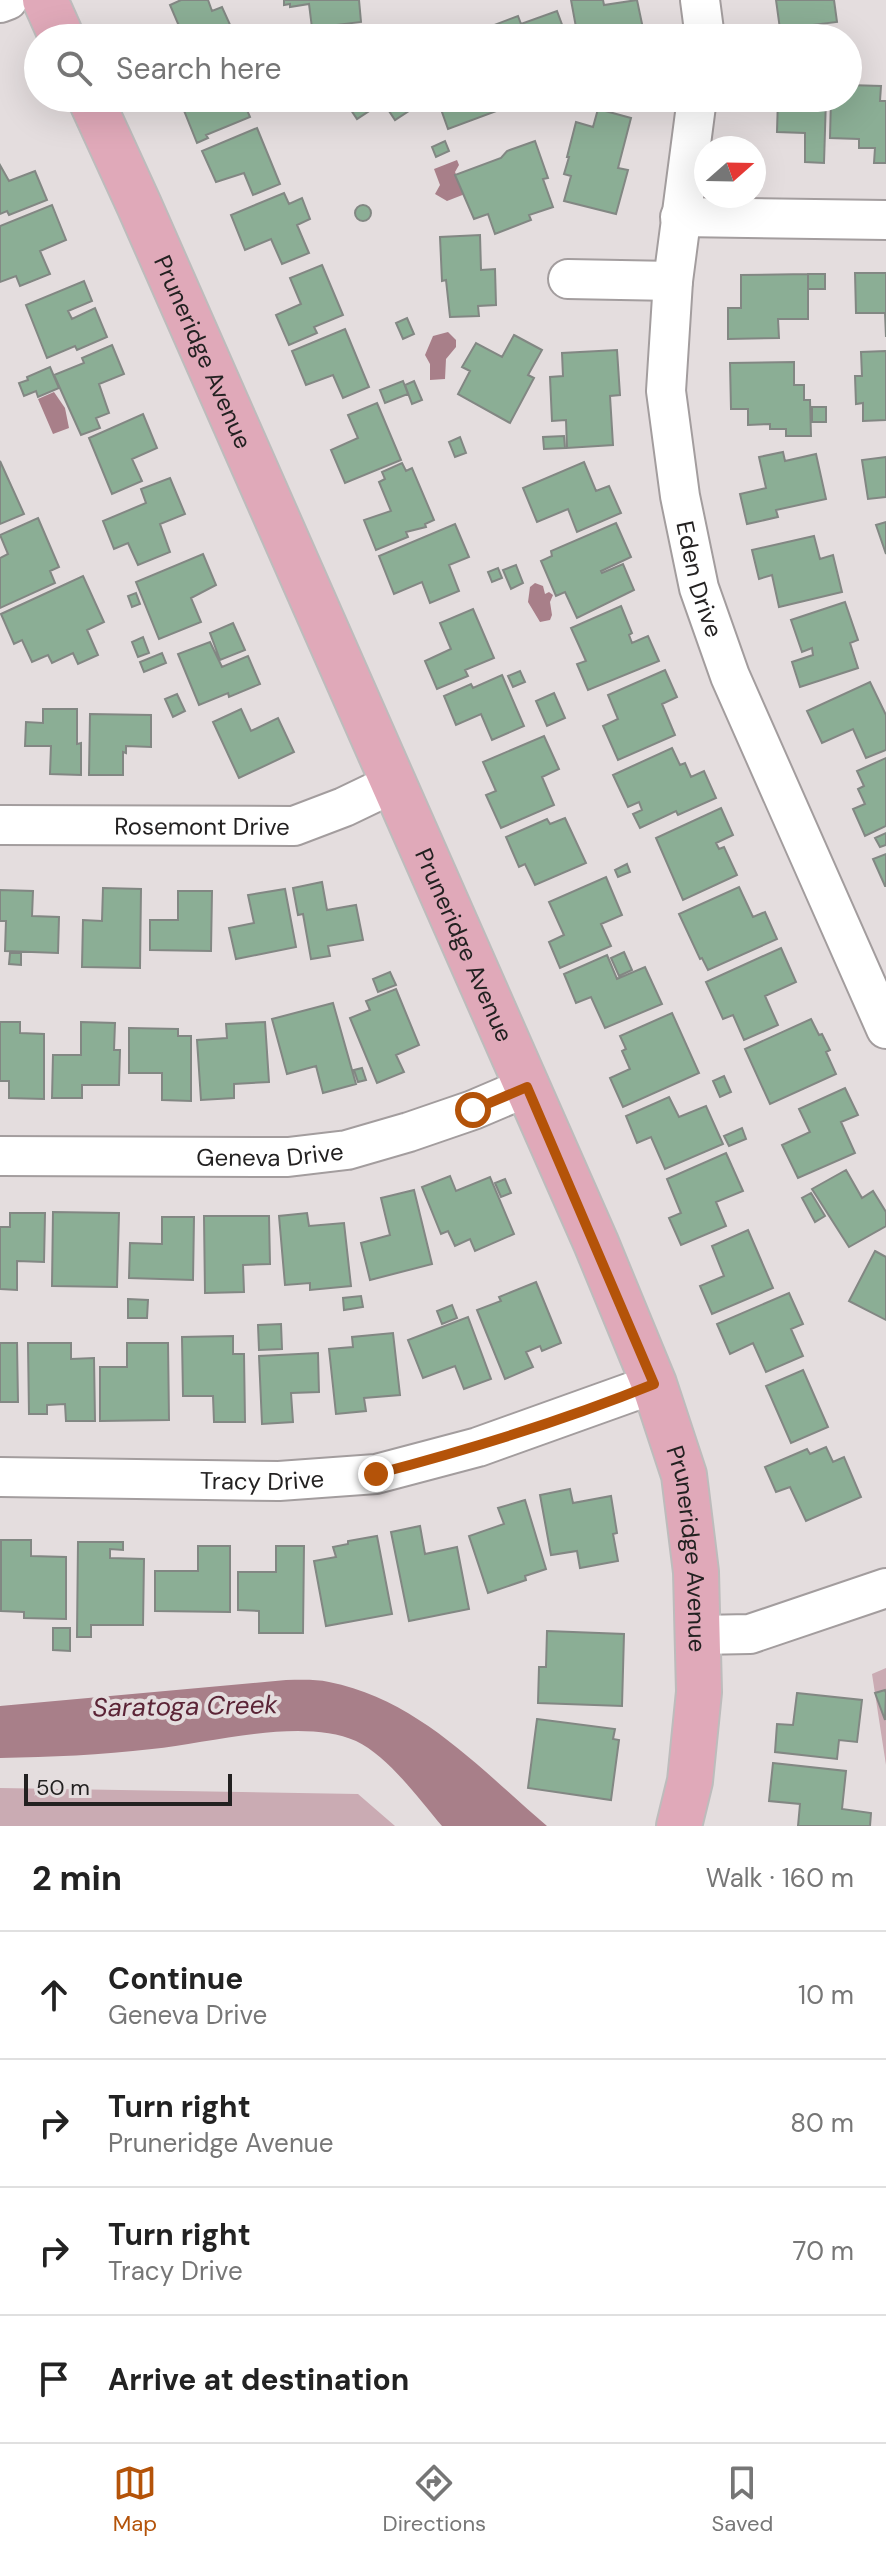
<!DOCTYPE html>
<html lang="en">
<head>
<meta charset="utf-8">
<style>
  :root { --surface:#fff; --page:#f2f2f2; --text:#222; --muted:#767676; --line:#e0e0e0; --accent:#b45309 }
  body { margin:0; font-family:"DM Sans",sans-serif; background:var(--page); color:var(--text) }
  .compass { position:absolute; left:694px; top:136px; width:72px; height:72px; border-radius:50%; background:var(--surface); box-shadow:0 8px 32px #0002; rotate:70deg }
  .scale { position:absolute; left:24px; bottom:20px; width:208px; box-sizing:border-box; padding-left:8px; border:4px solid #232121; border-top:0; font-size:22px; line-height:28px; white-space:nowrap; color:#232121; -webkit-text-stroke:6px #e4ddde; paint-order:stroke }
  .stop { position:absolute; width:24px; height:24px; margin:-18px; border:6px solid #b45309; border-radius:50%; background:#fff }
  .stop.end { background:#b45309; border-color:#fff; box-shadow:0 2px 8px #0008 }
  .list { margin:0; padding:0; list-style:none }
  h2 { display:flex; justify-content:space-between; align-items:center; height:104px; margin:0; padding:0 32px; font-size:34px }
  h2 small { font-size:26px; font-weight:400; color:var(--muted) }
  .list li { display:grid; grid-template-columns:52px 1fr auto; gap:24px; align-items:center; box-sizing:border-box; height:128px; padding:0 32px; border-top:2px solid var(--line) }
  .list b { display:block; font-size:30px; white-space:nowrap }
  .list p { margin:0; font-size:26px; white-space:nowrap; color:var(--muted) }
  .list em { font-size:26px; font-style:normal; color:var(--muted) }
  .icon { flex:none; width:44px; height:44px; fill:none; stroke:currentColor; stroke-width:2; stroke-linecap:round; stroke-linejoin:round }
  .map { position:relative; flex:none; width:886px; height:1826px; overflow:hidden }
  .search { position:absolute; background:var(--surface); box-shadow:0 8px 32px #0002; left:24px; right:24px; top:24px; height:88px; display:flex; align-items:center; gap:20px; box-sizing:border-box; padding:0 28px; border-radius:44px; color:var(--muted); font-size:30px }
  .sheet { height:616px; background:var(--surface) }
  nav { display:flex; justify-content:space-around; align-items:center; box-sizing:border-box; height:112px; border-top:2px solid var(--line); background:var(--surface); font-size:22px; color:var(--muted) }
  nav a { display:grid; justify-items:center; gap:4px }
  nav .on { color:var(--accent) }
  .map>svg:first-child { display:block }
</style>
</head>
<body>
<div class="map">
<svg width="886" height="1826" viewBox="0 0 886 1826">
  <rect width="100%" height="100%" fill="#e4ddde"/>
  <path fill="#caabb3" d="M886 1668V1765L872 1674Z
    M0 1788 358 1794 395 1826H0Z"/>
  <path fill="#a87f89" d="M457 160 459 165 455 172 465 194 447 201 435 194 440 185 434 169Z
    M448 332 456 340V347L446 359 445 379 430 380V364L425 355 433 336Z
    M54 392 65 408 69 428 53 434 38 399Z
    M535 583 543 586 545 594 549 592 553 595 550 602 552 615 550 620 540 622 528 602 530 587Z
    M286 1680C300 1680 315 1679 329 1682 419 1700 480 1769 547 1826H442C419 1799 388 1756 356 1741 301 1717 211 1743 152 1749 101 1755 51 1757 0 1758V1706Z"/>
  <path fill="#8bae95" stroke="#828783" stroke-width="2" d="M181 0H208L212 11 222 7 236 38H170L182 33 170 5Z
    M284 0H359L361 22 312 28 309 4 290 7V4L284 5Z
    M571 0H603L604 5 637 0 645 38H578Z
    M776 0H834L837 22 780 29Z
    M557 11 567 38H494L489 27 518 16 521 24Z
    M848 85 881 86 880 101H886V163H874L875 148H859V139L830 138 831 98H848Z
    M183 98H242L250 117 206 135 208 138 197 143 183 108 186 107Z
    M343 98H415V107L395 120 383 102 357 119Z
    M437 98H508L510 106 448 129Z
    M778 98H826L824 163 805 162V133L777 132Z
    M598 109 631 118 618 168 628 170 616 214 564 201 571 176 564 174 569 157H567L576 122 593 127Z
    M257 128 280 184 253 195 244 173 216 182 202 151Z
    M445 141 449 151 436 157 432 147Z
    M535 141 548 178 543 179 553 207 529 215 531 220 495 234 488 214 474 219 455 175 501 158 507 151Z
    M0 165 9 181 35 171 47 200 9 215 7 211 0 214Z
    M284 193 289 204 302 198 310 219 297 225 309 253 282 264 271 239 245 250 231 215Z
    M355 213a8 8 0 1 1 16 0a8 8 0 1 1-16 0Z
    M52 205 66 240 40 251 50 274 20 286 16 276 0 282V226Z
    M480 235 481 270 495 269 496 305 478 306 479 316 450 317 446 280 442 281 440 237Z
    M322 265 343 315 314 327 317 333 289 345 276 315 301 304 290 278Z
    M855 273H886V337L885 313H856Z
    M808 274H825V289H808Z
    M808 274V319H778L779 338 728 339V308H741V275Z
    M84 281 92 301 68 311 72 319 95 308 107 337 77 350 75 346 47 358 26 305Z
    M407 318 414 334 403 339 396 323Z
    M345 329 369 387 343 398 333 375 306 385 292 351Z
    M514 335 542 350 528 375 534 378 510 423 458 394 470 371 462 367 476 343 502 357Z
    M112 345 124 374 99 384 109 413 96 418 100 428 81 435 54 375 84 363 82 358Z
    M617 350 620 395 610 396 613 445 567 448 566 420 552 421 550 377 563 376 562 353Z
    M886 351V420L863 421V403L856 404 855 376H862L861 352Z
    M794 362V385H804V400H810L811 436H786V429H770V424L748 425V409H731L730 363Z
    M50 367 59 388 38 397 36 391 24 396 19 383 28 380 27 377Z
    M403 381 408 394 385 403 380 390Z
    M414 381 422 400 412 404 405 385Z
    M377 403 401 460 345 483 331 450 358 438 348 415Z
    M812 407H826V422H812Z
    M143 414 157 448 132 459 142 481 112 494 89 438Z
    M564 436 565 448 544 449 543 437Z
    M460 437 466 453 455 457 449 442Z
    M783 452 785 461 816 454 826 499 776 510 778 517 747 524 740 494 766 488 759 457Z
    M886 457V497L868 499 862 460Z
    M0 461 24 514 0 524Z
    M584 462 596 491 609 486 621 513 577 532 568 509 537 522 523 488Z
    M402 463 406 471 412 468 434 520 425 524 426 527 406 532 408 537 376 550 364 520 391 511 379 482 385 479 382 472Z
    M170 478 185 514 160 524 170 552 138 565 128 543 114 549 103 521 146 503 141 489Z
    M38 518 59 567 50 571 55 583 0 608V558L8 554 0 535Z
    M886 522V554L876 525Z
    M616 523 631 557 601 571 602 573 623 564 634 590 577 618 565 592 556 596 541 561 552 556 551 551Z
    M455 524 469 557 449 565 459 591 430 603 422 582 394 594 379 556Z
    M814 536 820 559 833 555 842 592 779 607 772 575 759 579 752 550Z
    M203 554 216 585 191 598 201 622 159 639 136 582Z
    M516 565 523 583 511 589 503 570Z
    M498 568 502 578 492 582 488 572Z
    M83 576 104 622 87 630 98 655 78 664 73 653 52 663 48 655 32 662 22 640 14 644 1 614Z
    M136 593 140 604 132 607 128 596Z
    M845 602 858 640 850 643 858 668 800 687 792 662 813 655 812 648 802 652 791 620Z
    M621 606 632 633 629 635 632 643 648 636 659 661 588 690 577 664 586 661 571 628Z
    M473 609 494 658 465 670 468 676 437 689 425 661 451 649 440 623Z
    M233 623 245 650 220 660 210 633Z
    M143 637 149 653 138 657 132 642Z
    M210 642 222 667 248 656 260 684 229 697 228 693 199 705 178 654Z
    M162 653 166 663 144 672 140 662Z
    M665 670 677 697 662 704 675 735 618 760 603 726 618 719 608 695Z
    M520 671 525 682 513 687 508 676Z
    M502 675 524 726 492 740 481 714 456 725 444 696 471 684 473 688Z
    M870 682 886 715V750L866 758 853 729 822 743 807 711Z
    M554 693 565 718 547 726 536 701Z
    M177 694 185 711 173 717 165 699Z
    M43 709H77V744L81 743V775L50 774 51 746H25L26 722 43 723Z
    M241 709 251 731 278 718 294 752 239 778 213 722Z
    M90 714 151 715V747L126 746V753L123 752V775H89Z
    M544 736 559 769 542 777 554 805 501 828 486 795 496 791 483 762Z
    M672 748 680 765 685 763 691 777 704 771 716 798 678 815 676 811 640 828 633 814 642 810 639 802 628 807 613 775Z
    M886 758V826L865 836 853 809 865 804 858 789 864 786 857 771Z
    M721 808 733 835 716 843 719 849 724 847 737 875 683 900 656 838Z
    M565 818 586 863 535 885 525 864 519 867 506 837 547 819 550 824Z
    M886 833V845L880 847 875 838Z
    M886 854V886H885L873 859Z
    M627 864 630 872 618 877 615 870Z
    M606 877 622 915 601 924 611 946 560 968 549 942 564 935 549 902Z
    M322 882 327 910 356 905 363 940 328 946 330 956 311 959 303 914 298 915 293 888Z
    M739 887 753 917 765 912 777 939 708 970 702 958 700 959 679 914Z
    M103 888 141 889 140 968 82 967 83 920 102 921Z
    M285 889 296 947 236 959 229 928 254 923 248 895Z
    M0 890 33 891 32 916 59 917 58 953 5 951 6 921H0Z
    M178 891H212L211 951 150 950V920H178Z
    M781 948 796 982 765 996 778 1025 744 1040 733 1015 723 1019 706 982Z
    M624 952 632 970 619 976 611 958Z
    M10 953H21V965L9 964Z
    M607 955 617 979 645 967 662 1004 605 1028 591 997 576 1003 564 974Z
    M390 972 396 985 378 992 373 979Z
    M396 989 419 1045 396 1055 404 1072 377 1083 350 1018 370 1010 366 1001Z
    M333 1003 356 1084 323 1093 316 1066 287 1074 272 1019Z
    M672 1013 699 1073 623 1107 610 1078 630 1069 622 1051 626 1049 620 1036Z
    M811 1019 819 1035 822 1034 830 1050 826 1052 836 1074 770 1104 745 1049Z
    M0 1022H20V1033L44 1034V1099L9 1098V1081H0Z
    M81 1022 115 1023 114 1050H120L119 1085H82V1098H52L53 1055H81Z
    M265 1022 269 1082 234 1084V1098L201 1100 197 1040 227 1038 226 1024Z
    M129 1028 178 1029V1036H191V1101L162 1100V1073H129Z
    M362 1068 366 1080 358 1082 354 1070Z
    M724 1076 731 1092 720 1097 713 1081Z
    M845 1088 858 1115 841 1122 855 1153 798 1178 782 1145 810 1132 799 1109Z
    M669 1097 679 1117 706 1106 723 1144 665 1169 651 1137 637 1143 626 1116Z
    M742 1128 746 1139 729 1146 724 1136Z
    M726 1153 743 1191 716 1202 726 1226 681 1245 669 1218 681 1213 667 1179Z
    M846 1170 862 1198 873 1191 886 1212V1226L849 1247 812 1189Z
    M450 1176 456 1191 490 1177 514 1234 475 1251 470 1239 455 1246 448 1231 441 1234 422 1187Z
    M505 1179 511 1193 501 1197 495 1183Z
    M414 1190 432 1264 370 1280 361 1243 390 1235 381 1198Z
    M811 1193 825 1216 815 1222 802 1198Z
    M53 1212 119 1213 117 1287 52 1286Z
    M10 1213H45L44 1262 17 1261V1290L0 1289V1227H10Z
    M307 1213 309 1226 344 1223 351 1286 310 1290V1283L285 1285 279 1216Z
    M204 1216H269L270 1264 243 1265 244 1292 205 1293Z
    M162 1217H194L193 1280 129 1278 130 1243 162 1244Z
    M748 1230 773 1288 712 1314 700 1286 724 1276 712 1246Z
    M875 1251 886 1257V1320L849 1301Z
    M536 1282 561 1343 542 1351 540 1346 526 1352 533 1367 505 1379 477 1310 501 1301 499 1297Z
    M789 1293 803 1324 791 1329 803 1356 766 1372 753 1343 730 1354 717 1324Z
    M361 1296 363 1307 344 1310 343 1298Z
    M128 1299 148 1300 147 1318H128Z
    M452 1305 457 1318 442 1324 437 1311Z
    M468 1317 491 1379 464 1389 455 1366 423 1378 408 1340Z
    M281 1324 282 1349 259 1350 258 1325Z
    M393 1333 400 1395 364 1398 366 1411 336 1414 329 1349 353 1347 352 1337Z
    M233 1336V1354H244L245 1422H214L213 1396H183L182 1337Z
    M0 1343H17L18 1402H0Z
    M28 1343H71V1359L94 1358 95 1421H66L65 1404 47 1405V1414H29Z
    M127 1343H168L169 1420 100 1421V1367H127Z
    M318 1353 319 1392 291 1393 293 1422 262 1424 259 1356Z
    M803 1370 828 1427 791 1443 766 1386Z
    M826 1447 833 1462 844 1457 861 1497 806 1521 790 1487 776 1492 765 1467 807 1449 810 1454Z
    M570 1489 573 1503 611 1496 617 1533 613 1534 618 1561 580 1568 577 1551 551 1555 540 1495Z
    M525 1500 546 1569 525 1576 526 1580 488 1593 469 1536 504 1524 498 1508Z
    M420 1526 425 1554 457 1547 469 1609 409 1621 391 1532Z
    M377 1536 392 1614 326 1626 314 1561 336 1557 333 1547 348 1544V1541Z
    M1 1540H31V1556L66 1557V1619L24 1618V1612L1 1611Z
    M78 1542H123V1550L110 1549V1558L144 1559 143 1625H91V1637H77Z
    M198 1546H230V1612L155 1611V1571H198Z
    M276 1546H304L303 1633H259V1611L238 1610V1572H276Z
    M53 1628H70V1651L53 1650Z
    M547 1631 624 1634 622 1706 538 1703 539 1667H546Z
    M885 1690 886 1693 885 1720 875 1693Z
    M797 1693 862 1700 857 1742 839 1740 837 1759 775 1752 777 1724 793 1725Z
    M537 1719 615 1729 613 1739 619 1740 611 1800 528 1788Z
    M773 1763 846 1771 842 1809 871 1813 870 1826H798L800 1804 769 1801Z"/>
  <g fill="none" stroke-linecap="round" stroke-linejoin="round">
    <defs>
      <g id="minor">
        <path d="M700 0 705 38"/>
        <path d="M0 3 8 0"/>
        <path id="s1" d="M697 98 673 281 666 391 680 496 699 588 730 676 886 1029"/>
        <path d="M680 217 886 220"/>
        <path d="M568 279 673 281"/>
        <path id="s2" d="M0 825 294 826 344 807 394 783"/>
        <path id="s3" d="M0 1156 288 1157 347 1150 409 1132 473 1110 527 1087"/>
        <path id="s4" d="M0 1477 279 1481 376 1474 478 1447 654 1384"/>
        <path d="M699 1635 750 1634 886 1588"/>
      </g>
      <g id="major">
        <path d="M45 0 62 38"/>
        <path id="s5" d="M90 98 139 205 596 1243 654 1384 684 1475 696 1572 699 1692 690 1781 679 1826"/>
      </g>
    </defs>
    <use href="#minor" stroke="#a39d9e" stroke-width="42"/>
    <use href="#major" stroke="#bdbcbc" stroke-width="48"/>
    <use href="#minor" stroke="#fff" stroke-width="38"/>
    <use href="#major" stroke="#e0a9b9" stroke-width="44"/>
  </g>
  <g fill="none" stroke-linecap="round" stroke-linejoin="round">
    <path stroke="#b45309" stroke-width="10" d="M376 1474C471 1449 563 1421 654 1384L527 1087 473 1110"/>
  </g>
  <g text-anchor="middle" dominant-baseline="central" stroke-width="8" stroke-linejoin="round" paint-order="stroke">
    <g font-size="24" fill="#232121" stroke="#e4ddde">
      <text stroke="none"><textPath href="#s5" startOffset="278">Pruneridge Avenue</textPath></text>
      <text stroke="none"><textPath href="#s1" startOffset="486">Eden Drive</textPath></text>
      <text stroke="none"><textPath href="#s2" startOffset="202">Rosemont Drive</textPath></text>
      <text stroke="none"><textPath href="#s5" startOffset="926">Pruneridge Avenue</textPath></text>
      <text stroke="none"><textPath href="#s3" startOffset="270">Geneva Drive</textPath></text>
      <text stroke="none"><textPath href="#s4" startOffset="262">Tracy Drive</textPath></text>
      <text stroke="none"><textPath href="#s5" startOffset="1574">Pruneridge Avenue</textPath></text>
    </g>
    <g font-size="26" font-style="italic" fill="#5b2436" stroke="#e4ddde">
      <text transform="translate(185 1706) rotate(-1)">Saratoga Creek</text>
    </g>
  </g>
</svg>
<svg class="compass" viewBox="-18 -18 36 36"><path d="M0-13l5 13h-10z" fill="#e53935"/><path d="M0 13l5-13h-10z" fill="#767676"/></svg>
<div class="scale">50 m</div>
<div class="stop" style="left:473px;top:1110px"></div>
<div class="stop end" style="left:376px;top:1474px"></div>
<div class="search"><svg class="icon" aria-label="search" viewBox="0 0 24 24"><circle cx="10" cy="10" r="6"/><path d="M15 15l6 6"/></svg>Search here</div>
</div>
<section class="sheet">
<h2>2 min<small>Walk · 160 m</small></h2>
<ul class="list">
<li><svg class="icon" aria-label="ahead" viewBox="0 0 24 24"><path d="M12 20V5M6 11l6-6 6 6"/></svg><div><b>Continue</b><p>Geneva Drive</p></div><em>10 m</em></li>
<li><svg class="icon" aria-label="right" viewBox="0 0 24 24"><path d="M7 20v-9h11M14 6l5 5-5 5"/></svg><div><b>Turn right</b><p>Pruneridge Avenue</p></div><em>80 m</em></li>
<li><svg class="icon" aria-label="right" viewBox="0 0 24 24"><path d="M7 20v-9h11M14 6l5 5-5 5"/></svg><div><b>Turn right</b><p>Tracy Drive</p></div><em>70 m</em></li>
<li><svg class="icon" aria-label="arrive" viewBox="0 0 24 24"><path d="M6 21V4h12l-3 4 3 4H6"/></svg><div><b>Arrive at destination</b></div></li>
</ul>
</section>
<nav>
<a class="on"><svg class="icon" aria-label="map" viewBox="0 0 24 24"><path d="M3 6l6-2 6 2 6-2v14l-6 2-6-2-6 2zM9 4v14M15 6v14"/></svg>Map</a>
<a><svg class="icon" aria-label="directions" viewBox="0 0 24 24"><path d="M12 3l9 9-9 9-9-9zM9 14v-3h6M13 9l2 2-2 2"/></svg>Directions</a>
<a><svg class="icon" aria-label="saved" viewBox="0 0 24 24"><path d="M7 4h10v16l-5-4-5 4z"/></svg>Saved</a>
</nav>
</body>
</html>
